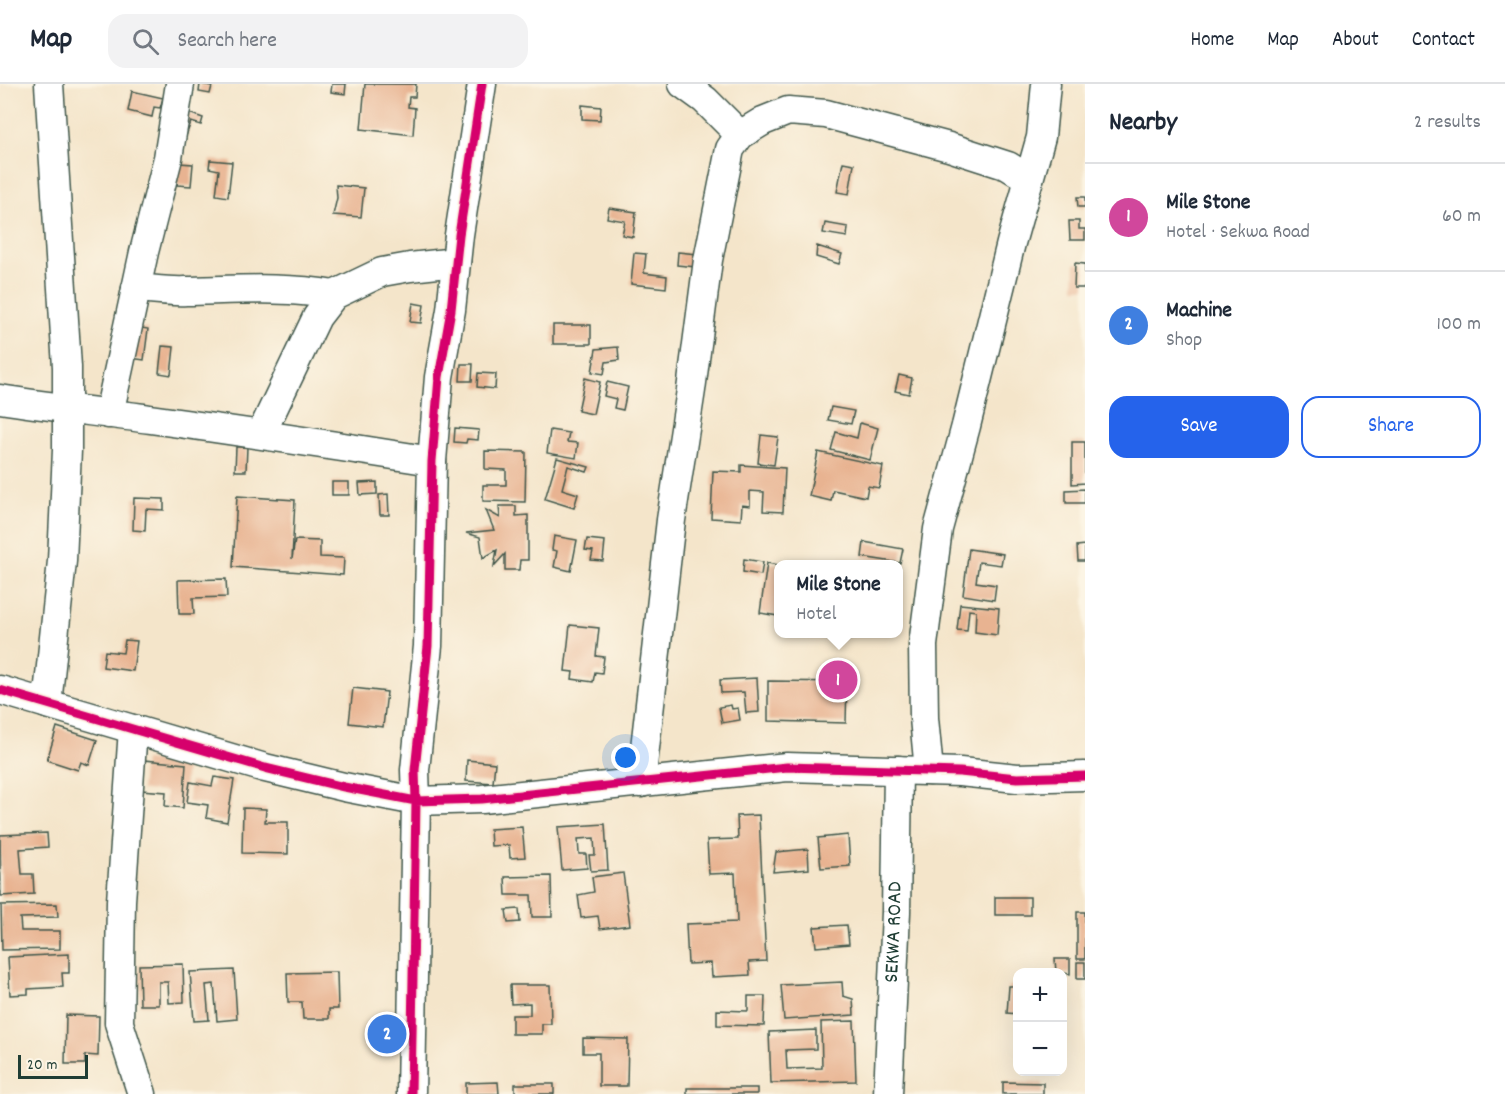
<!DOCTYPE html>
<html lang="en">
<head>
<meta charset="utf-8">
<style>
  :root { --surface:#fff; --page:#f2f2f3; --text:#1f2937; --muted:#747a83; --line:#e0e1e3; --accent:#2563eb }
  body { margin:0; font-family:Dekko,sans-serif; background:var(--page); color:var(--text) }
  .controls { position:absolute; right:18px; bottom:18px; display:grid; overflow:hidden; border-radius:12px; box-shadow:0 6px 24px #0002 }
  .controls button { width:54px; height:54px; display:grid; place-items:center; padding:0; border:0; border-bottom:2px solid var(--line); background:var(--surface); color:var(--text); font:30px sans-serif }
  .scale { position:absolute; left:18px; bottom:15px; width:70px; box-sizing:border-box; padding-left:6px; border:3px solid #1f3d34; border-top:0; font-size:16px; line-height:21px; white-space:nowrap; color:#1f3d34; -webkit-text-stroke:4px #fcf5e5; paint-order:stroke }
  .you { position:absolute; left:626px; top:674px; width:21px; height:21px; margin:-15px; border:4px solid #fff; border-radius:50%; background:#1a73e8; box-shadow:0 0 0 9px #1a73e833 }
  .badge { display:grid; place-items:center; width:39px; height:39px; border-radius:50%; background:var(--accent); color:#fff; font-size:20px; font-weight:700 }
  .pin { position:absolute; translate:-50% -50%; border:3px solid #fff; box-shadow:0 2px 6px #0006 }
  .popup { position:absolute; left:774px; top:476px; width:129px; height:78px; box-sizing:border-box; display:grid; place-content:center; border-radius:12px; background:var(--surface); filter:drop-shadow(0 2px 4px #0005); font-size:20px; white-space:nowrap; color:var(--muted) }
  .popup b { font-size:22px; color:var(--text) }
  .popup::after { content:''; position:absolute; left:50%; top:100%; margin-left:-12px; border:12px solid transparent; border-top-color:var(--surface) }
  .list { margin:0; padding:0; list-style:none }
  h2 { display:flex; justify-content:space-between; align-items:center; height:78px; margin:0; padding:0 24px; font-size:26px }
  h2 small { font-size:20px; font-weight:400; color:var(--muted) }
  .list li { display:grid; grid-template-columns:39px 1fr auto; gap:18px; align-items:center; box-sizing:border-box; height:108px; padding:0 24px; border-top:2px solid var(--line) }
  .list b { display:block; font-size:22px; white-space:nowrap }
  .list p { margin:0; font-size:20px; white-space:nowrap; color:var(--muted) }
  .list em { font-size:20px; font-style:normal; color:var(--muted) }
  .actions { display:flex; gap:12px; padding:18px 24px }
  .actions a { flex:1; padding:14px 0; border:2px solid var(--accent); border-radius:18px; text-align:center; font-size:21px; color:var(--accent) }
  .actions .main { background:var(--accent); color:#fff }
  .icon { flex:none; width:33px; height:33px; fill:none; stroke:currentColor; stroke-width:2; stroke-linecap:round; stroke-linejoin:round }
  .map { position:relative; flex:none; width:1085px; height:1010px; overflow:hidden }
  header { display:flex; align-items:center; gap:36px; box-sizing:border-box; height:84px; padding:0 30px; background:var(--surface); border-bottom:2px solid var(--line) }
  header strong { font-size:28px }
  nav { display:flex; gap:33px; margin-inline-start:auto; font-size:21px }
  .search { width:420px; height:54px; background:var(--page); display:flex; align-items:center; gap:15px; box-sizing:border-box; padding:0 21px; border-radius:18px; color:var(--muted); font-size:22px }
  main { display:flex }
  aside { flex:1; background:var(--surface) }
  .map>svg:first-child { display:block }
</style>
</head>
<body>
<header>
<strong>Map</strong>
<div class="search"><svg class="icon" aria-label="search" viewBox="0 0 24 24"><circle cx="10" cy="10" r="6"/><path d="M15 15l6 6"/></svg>Search here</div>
<nav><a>Home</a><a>Map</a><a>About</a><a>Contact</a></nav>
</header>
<main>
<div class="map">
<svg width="1085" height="1010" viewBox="0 0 1085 1010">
  <rect width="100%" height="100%" fill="#fcf5e5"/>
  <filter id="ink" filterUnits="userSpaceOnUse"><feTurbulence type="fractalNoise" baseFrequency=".0167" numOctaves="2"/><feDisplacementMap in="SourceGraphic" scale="12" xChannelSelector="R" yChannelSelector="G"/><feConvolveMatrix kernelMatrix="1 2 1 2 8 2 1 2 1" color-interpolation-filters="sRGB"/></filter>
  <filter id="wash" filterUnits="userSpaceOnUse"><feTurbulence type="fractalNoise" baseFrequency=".008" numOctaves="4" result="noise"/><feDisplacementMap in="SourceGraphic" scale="24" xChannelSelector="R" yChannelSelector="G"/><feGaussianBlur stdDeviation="1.35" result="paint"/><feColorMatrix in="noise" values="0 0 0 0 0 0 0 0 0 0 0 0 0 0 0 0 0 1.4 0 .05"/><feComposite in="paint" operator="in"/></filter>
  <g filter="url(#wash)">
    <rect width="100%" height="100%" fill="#f4e5ca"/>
    <g id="blocks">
      <path fill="#e8b391" d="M200 0 212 2 210 10 199 8Z
        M332 0H346L345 10 331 8Z
        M365 0H416L415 13H409L408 23 415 24 413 51 361 45Z
        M132 7 163 14 160 24 154 23 152 33 128 27Z
        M582 21 601 23 600 36 582 35Z
        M183 27 203 34 201 41 191 38 186 52Z
        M210 76 232 78 228 113 216 111 219 86 209 84Z
        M843 78 854 80 849 110 837 108Z
        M179 79 193 80 191 102 177 101Z
        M336 101 364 104 361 133 333 131 337 114Z
        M1077 113H1085V123H1078Z
        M609 124 636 128 633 153 622 151 625 137 607 134Z
        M1069 137H1079V145H1085V156H1070Z
        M825 139 848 143 847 153 823 149Z
        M817 162 842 170 839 180 816 173Z
        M678 168 697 170 696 183 677 181Z
        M634 169 646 170 644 189 667 192 666 204 631 200Z
        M1075 179 1085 180V204H1074Z
        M413 219 424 221 421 239 410 238Z
        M553 241H591V260H553Z
        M136 243 148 245 144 276 131 274Z
        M162 262 174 263 171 291 159 289Z
        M618 263 619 276 606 278 604 290 592 288 596 265Z
        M461 280H473L472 297H460Z
        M478 289 496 290 495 305 477 303Z
        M899 291 912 294 909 310 895 307Z
        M585 294 600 298 593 330 578 327Z
        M607 298 628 303 623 326 614 324 616 315 604 312Z
        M831 323 854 327 851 340 828 336Z
        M860 339 878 344 870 376 831 366 836 348 857 354Z
        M455 344 479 346 478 356 467 355 466 359 454 358Z
        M550 346 569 349 567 358 578 359 576 374 547 369Z
        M761 351 778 353 774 381 758 379Z
        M1072 358H1085V399L1072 400Z
        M236 363H247L246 387H235Z
        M485 367 526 368 525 418 483 417V401H506V386L485 385Z
        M818 368 883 382 879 404 868 402 866 413 833 406 831 417 809 412Z
        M557 374 589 383 587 388 568 382 562 405 578 410 574 424 545 415Z
        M741 381 785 384 783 428 763 427 764 408 750 407V422L742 421 741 436 711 434 713 387 741 388Z
        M332 398H349V411H332Z
        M377 398V410L360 411 359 399Z
        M1085 405V419H1066V406Z
        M388 410 389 431H380L379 411Z
        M237 412 295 416 292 475 295 456 320 457V473L344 474 343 491 233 483Z
        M134 414 164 415V426L146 425 145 447 133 446Z
        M499 422H516V432L528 431V476H520L519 486H505V470L494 482 497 466 483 474 480 453 466 449 494 446 486 426 500 434Z
        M554 452 577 456 571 487 554 483 557 467 552 466Z
        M587 455 605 457 603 477 591 476 593 467 585 466Z
        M864 458 903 465 900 479 862 473Z
        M1085 461V477H1078L1077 462Z
        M969 465 1003 470 1001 481 979 478 976 498 996 501 994 516 963 511Z
        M744 475 763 478 761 491 743 488Z
        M767 479 778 481V532L760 529Z
        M226 495 227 513 193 514 194 530H179L178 496Z
        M960 520 999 524 997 551 975 548 976 527 969 526 967 547 957 546Z
        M570 541 599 544 596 572 604 573 602 589 595 588 593 598 572 595 573 588 565 587Z
        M125 556 137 557 133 587 103 583 105 567 123 569Z
        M757 594 759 628 746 629 744 608 721 609 720 596Z
        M768 597 847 598 846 639 768 637Z
        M353 604 387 608 383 643 349 639Z
        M731 621 732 625 738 624 740 636 722 639 719 623Z
        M57 643 97 656 89 681 81 678 78 686 47 676Z
        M144 676 186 680 183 724 165 722 166 708 141 706Z
        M467 676 495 679 493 699 466 697Z
        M214 693 234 696 227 738 206 734 208 721 187 718 190 698 212 702Z
        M243 724 266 725 265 738H288V770L242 769Z
        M759 731 766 877 749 878 750 891 712 893 711 879 688 880 686 840 737 838 735 789 709 790 707 756 738 755 737 732Z
        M605 740 608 786 591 787 589 771H595L594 754 578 755 579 770H586L587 784 562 786 558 743Z
        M522 743 525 773 510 774 509 761 491 762 490 745Z
        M47 749 48 763 20 765 22 790H33L34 810 1 812 0 751Z
        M848 751 850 782 821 784 818 754Z
        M808 765 809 785 773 788 776 768Z
        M623 789 630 841 600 845 598 832 581 834 578 811 594 808 592 793Z
        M551 792 552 833H532L531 811H506L505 793Z
        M995 813H1030V831H995Z
        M57 820 58 833 20 834 21 847H60V865L2 866 1 821Z
        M519 825 520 838 508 839 506 826Z
        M1077 828H1085V875H1077Z
        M847 841 849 860 816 863 814 843Z
        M69 870V889H62L63 903 28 905V910L10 911 8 873Z
        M1055 875H1070V890L1056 888Z
        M1077 878H1085V895H1077Z
        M183 880 184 918 169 919 168 898H159V921H140L139 881Z
        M234 886 237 935 217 937 214 900 206 901 209 936 194 937 190 888Z
        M337 888 338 925H329V935H303L302 918H288L287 889Z
        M842 898 843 912 853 915 854 931 784 936 781 901Z
        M510 901H550L551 940H542V950H512V931H530V919L511 920Z
        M1009 902H1018V930L1007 929Z
        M748 912H765L764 942 717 941V926L748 927Z
        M66 931 99 932 98 972 85 971V980H65Z
        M854 937 856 997 771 999 769 948 816 946V965L786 966 787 985 822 984 821 938Z
        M583 954 628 955 627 1002H599V969H583Z
        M498 998 499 1010H466V999Z
        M1003 998 1043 999V1010H1003Z
        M515 1000H554V1010H515Z
        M687 1004H757V1010H687Z"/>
    </g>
  </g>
  <g filter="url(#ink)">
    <use href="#blocks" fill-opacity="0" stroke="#3f564a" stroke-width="1.5"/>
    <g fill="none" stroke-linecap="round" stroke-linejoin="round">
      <defs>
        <g id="minor">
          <path d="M683 0 705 16 740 51"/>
          <path d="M136 204C152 205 170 208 186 207 236 206 284 202 334 211"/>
          <path d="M0 315C50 323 100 328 150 335 244 348 338 362 432 377"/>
          <path d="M109 330 144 168 168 74 180 0"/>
          <path d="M261 350 317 233 334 211 382 188 410 183 456 178"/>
          <path d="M0 606 265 684 344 703 416 717 482 715 787 683 960 688 1017 694 1085 692"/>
          <path d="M47 620 62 477 67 366V283L49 0"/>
          <path d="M133 645 121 817 119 939 142 1010"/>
          <path d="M929 687 924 634 923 561 938 445 966 342 1011 159 1041 53 1046 0"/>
          <path d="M641 699 671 436 691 306 708 176 730 65 740 51 763 37 788 27 826 30 949 63 1008 82 1029 95"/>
          <path d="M411 1010 416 717 415 686 428 562 432 377 439 293 451 226 459 151 482 0"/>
          <path id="s1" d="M888 1010 896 828 898 686"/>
        </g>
      </defs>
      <use href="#minor" stroke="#3f564a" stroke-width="31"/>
      <use href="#minor" stroke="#fff" stroke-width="28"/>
      <defs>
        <path id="cycleway" d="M0 606 265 684 344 703 416 717 482 715 787 683 960 688 1017 694 1085 692
          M411 1010 416 717 415 686 428 562 432 377 439 293 451 226 459 151 482 0"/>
      </defs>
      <use href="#cycleway" stroke="#fcf5e5" stroke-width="13"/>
      <use href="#cycleway" stroke="#d6006c" stroke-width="9"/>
    </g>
  </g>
  <g text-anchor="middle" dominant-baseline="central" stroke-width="4.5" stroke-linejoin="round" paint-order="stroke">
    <g font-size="21" fill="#1f3d34" stroke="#fcf5e5">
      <text stroke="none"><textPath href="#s1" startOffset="162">SEKWA ROAD</textPath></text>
    </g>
  </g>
</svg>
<div class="controls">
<button>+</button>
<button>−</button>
</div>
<div class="scale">20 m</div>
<div class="you"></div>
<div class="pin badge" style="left:838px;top:596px;background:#d1479c">1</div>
<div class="popup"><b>Mile Stone</b>Hotel</div>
<div class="pin badge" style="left:387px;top:950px;background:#3f7fe0">2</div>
</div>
<aside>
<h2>Nearby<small>2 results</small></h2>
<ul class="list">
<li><span class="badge" style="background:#d1479c">1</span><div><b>Mile Stone</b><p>Hotel · Sekwa Road</p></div><em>60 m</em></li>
<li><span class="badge" style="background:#3f7fe0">2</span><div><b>Machine</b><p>Shop</p></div><em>100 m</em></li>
</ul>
<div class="actions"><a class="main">Save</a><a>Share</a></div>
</aside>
</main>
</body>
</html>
